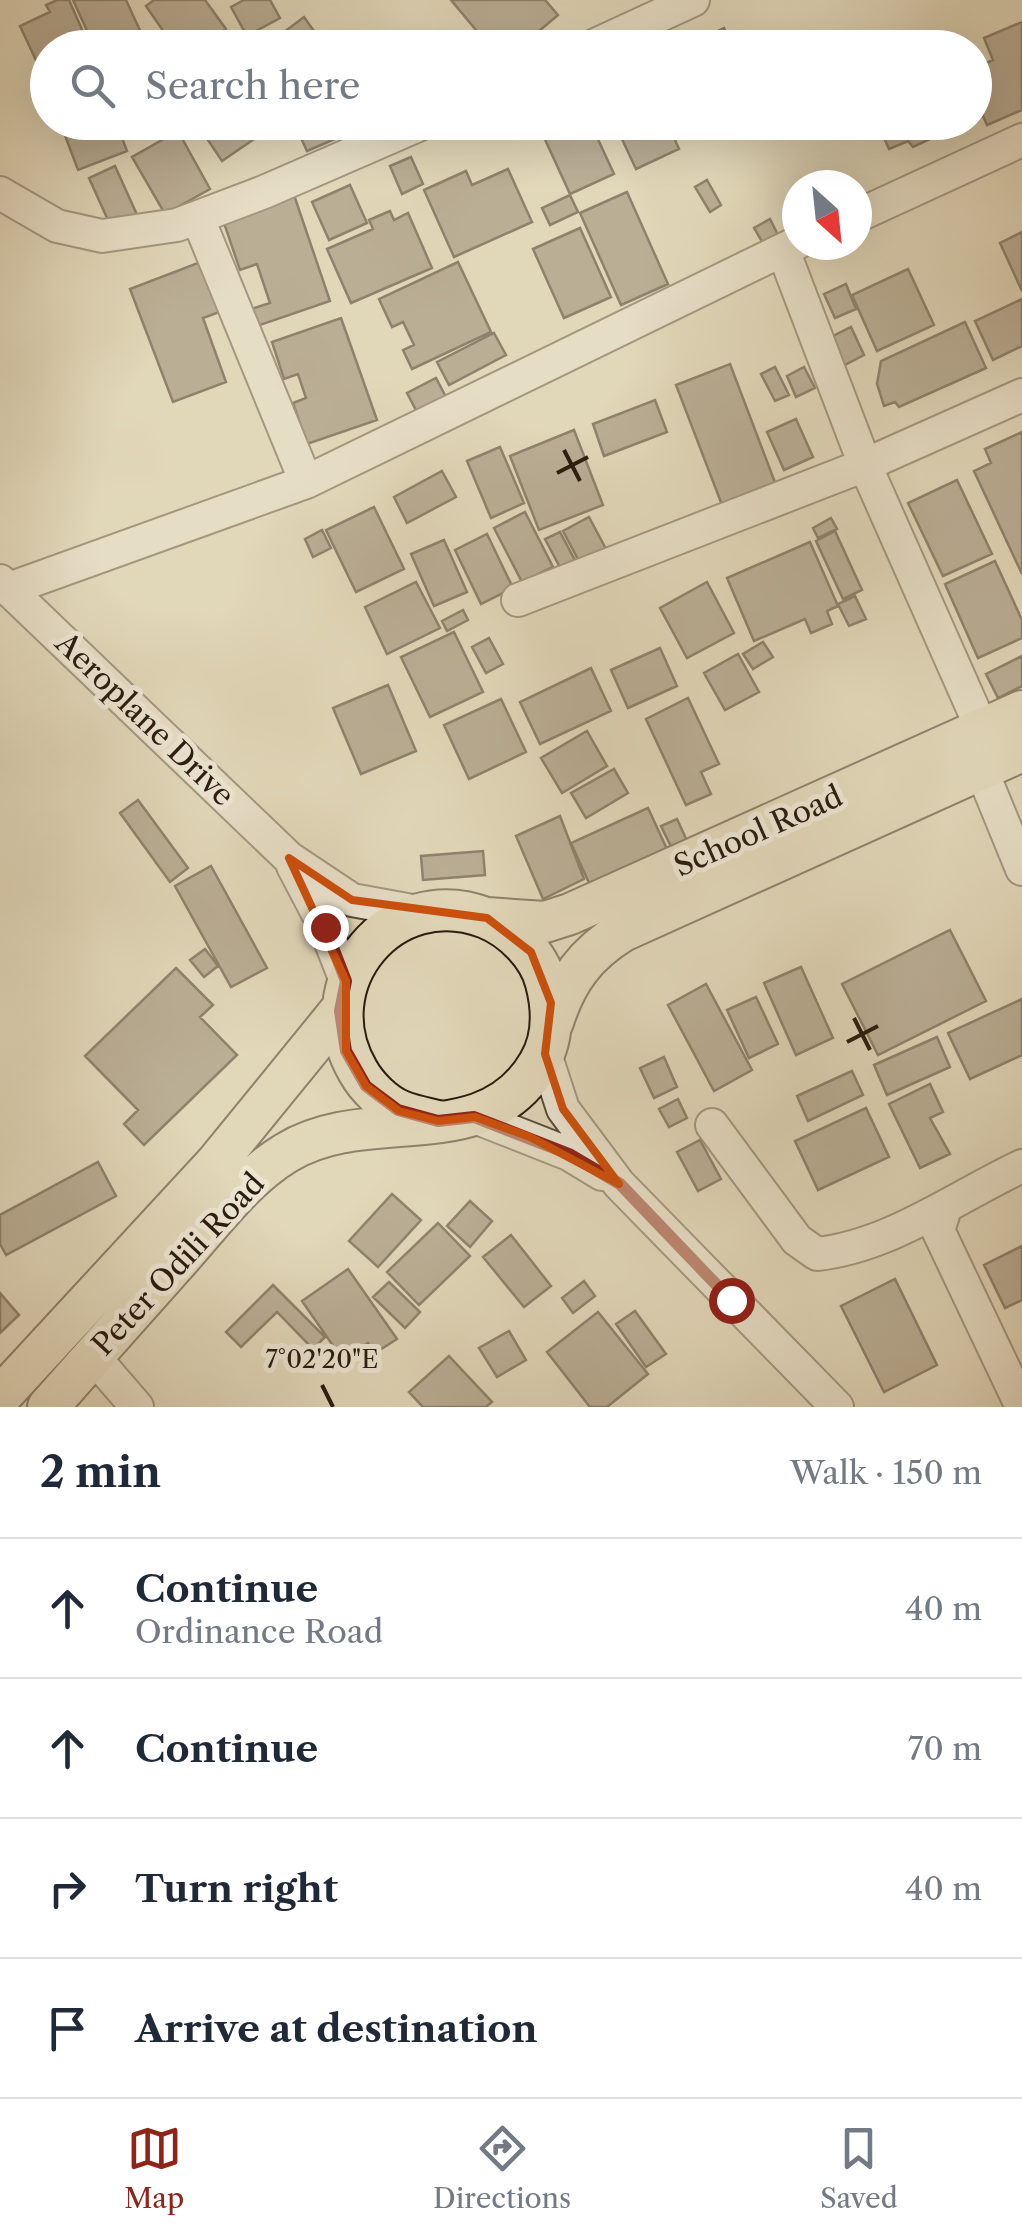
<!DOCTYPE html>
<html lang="en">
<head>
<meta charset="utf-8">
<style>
  :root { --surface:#fff; --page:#f6f6f7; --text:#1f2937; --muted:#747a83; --line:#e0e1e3; --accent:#8f2418 }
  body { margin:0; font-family:"Libre Caslon Text",serif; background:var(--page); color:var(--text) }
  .compass { position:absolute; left:782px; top:170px; width:90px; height:90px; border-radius:50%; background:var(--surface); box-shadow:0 10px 40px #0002; rotate:153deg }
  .stop { position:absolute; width:30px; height:30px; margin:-22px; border:8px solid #8f2418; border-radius:50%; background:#fff }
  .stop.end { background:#8f2418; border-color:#fff; box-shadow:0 2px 10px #0008 }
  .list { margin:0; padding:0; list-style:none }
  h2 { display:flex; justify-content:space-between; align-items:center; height:130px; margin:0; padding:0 40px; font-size:42px }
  h2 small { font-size:32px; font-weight:400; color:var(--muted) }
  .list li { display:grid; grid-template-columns:65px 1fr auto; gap:30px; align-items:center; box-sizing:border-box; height:140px; padding:0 40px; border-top:2px solid var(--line) }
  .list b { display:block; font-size:38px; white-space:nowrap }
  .list p { margin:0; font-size:32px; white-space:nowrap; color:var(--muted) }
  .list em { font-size:32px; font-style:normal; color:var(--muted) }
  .icon { flex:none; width:55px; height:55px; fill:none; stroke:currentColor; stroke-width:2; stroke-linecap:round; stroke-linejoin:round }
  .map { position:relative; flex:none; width:1022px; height:1407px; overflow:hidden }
  .search { position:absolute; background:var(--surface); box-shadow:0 10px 40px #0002; left:30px; right:30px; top:30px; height:110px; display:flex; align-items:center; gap:25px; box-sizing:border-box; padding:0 35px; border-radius:55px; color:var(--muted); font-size:38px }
  .sheet { height:690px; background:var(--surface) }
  nav { display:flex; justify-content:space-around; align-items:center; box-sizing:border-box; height:140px; border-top:2px solid var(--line); background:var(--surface); font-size:28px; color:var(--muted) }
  nav a { display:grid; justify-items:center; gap:5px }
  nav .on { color:var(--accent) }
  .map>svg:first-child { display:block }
</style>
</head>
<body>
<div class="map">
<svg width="1022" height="1407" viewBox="0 0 1022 1407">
  <rect width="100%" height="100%" fill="#e1d7b9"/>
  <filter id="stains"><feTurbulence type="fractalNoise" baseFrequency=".002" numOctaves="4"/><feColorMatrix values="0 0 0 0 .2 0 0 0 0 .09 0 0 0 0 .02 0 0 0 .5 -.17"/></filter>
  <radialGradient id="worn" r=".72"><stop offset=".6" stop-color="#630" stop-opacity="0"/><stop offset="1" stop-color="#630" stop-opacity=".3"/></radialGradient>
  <path fill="#897d68" stroke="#2a1c10" stroke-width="2.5" d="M57 0H69L90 48H48V86L20 26 50 12 46 5Z
    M73 0H126L148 48H95Z
    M154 0H205L226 29 200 48H175L146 6Z
    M244 0H270L280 18 247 36 231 7Z
    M451 0H545L558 15 519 48H491Z
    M304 17 326 48H263Z
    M1022 22V110L987 125 974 96V91L987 86 979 66 993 60 984 38Z
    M724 28 733 48H683Z
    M60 122H116L127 151 78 170Z
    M196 122H279L222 161Z
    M537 122H590L614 174 570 194Z
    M614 122H667L679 149 636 169Z
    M877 122H946L949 130 913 147 908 141 889 149Z
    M328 124 335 139 307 151 300 136Z
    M178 131 210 189 165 214 132 157Z
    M411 157 423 184 402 194 390 166Z
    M115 166 138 217 112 229 89 178Z
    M508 169 532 222 454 257 424 190 466 171 472 185Z
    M707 180 721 205 710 212 695 187Z
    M350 185 367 223 329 240 312 202Z
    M627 192 668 284 621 305 580 213Z
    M294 195 330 301 254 327 248 310 270 303 257 264 240 270 223 220Z
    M570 195 578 212 550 225 542 208Z
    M390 211 394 220 408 213 432 268 351 303 327 249 373 229 369 220Z
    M770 219 779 237 764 245 754 228Z
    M580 228 611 297 564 318 533 249Z
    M1022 232V291L1000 243Z
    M203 261 222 311 203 318 226 382 173 402 130 289Z
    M458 262 491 332 412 369 403 350 414 345 403 322 392 327 379 299Z
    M908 269 934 325 877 351 852 295Z
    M846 284 856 309 835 318 824 294Z
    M1022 299V346L993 360 975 321Z
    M341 318 377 420 307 444 293 403 306 398 298 374 284 379 272 342Z
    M965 322 986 368 899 407 895 402 884 406 877 384 881 361Z
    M851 327 864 355 837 369 823 341Z
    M494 333 506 355 449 385 437 362Z
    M730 364 776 485 722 505 676 385Z
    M775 367 789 395 775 401 761 374Z
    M804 367 815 388 796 397 787 376Z
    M436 378 446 397 417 412 407 393Z
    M655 400 667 432 604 456 593 424Z
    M796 419 813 457 784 470 767 432Z
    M574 430 603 505 539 530 510 456Z
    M1022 432V574L974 471 991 463 985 449Z
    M500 447 524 503 491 518 467 461Z
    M442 471 456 497 407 523 394 497Z
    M957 480 992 554 943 576 908 503Z
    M374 507 404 569 356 592 326 530Z
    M525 512 553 567 522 582 494 528Z
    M589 517 606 549 580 563 563 531Z
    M831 518 837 529 818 538 813 528Z
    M322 530 331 548 313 557 305 539Z
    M835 531 862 590 843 599 816 541Z
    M560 532 578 566 563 573 545 539Z
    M487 534 513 588 481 604 455 550Z
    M444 540 467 592 434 606 411 554Z
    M810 542 838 606 827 611 832 624 811 633 805 619 754 641 727 578Z
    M995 561 1022 620V638L978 658 945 584Z
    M416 582 440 628 387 654 365 607Z
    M707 582 734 633 687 658 660 608Z
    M855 596 866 619 849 626 838 604Z
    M463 610 468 620 447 631 442 621Z
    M454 632 483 692 430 717 401 657Z
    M489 638 503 664 486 673 472 647Z
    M763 642 773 657 753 669 743 654Z
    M660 648 677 686 628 708 611 670Z
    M738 654 759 692 725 710 704 673Z
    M1022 656V686L998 698 986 674Z
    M591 668 611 711 540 744 520 702Z
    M388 685 416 751 361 774 333 708Z
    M688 698 719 764 701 772 711 794 686 805 646 719Z
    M501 699 526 752 469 779 444 725Z
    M587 731 607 766 562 793 541 758Z
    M614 769 628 793 586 818 571 793Z
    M138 800 188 868 170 882 120 813Z
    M648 808 672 860 595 896 571 843Z
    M560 816 584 879 543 899 516 836Z
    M677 819 693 854 678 861 661 826Z
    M483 851 485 875 423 880 421 856Z
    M211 866 267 968 231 987 175 886Z
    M950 930 986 1001 878 1055 842 984Z
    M205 949 218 966 204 977 190 960Z
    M801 967 833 1038 796 1055 764 983Z
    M176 968 213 1005 200 1017 237 1055 144 1145 124 1124 138 1110 85 1056Z
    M706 984 752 1070 714 1091 668 1005Z
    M756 997 778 1044 749 1058 727 1010Z
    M1022 999V1055L970 1079 948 1033Z
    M937 1037 950 1067 887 1095 874 1065Z
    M664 1057 677 1087 654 1098 640 1068Z
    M852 1071 863 1095 808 1121 797 1096Z
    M930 1084 943 1112 930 1118 950 1154 920 1168 889 1104Z
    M678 1099 687 1118 669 1127 659 1109Z
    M866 1108 889 1157 818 1190 795 1141Z
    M700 1140 721 1179 698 1191 677 1152Z
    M98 1162 116 1196 6 1255 0 1244V1215Z
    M392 1194 421 1220 378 1267 349 1241Z
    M470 1201 492 1221 470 1247 447 1226Z
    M438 1223 470 1256 419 1305 387 1272Z
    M511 1235 551 1286 524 1307 483 1257Z
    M1022 1246V1300L1005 1308 984 1265Z
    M348 1269 397 1339 375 1353 368 1343 343 1360 302 1301Z
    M895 1279 937 1365 884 1392 841 1306Z
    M584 1281 595 1296 573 1313 562 1298Z
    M389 1282 420 1312 405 1328 373 1297Z
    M273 1285 325 1337 313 1349 277 1312 241 1347 226 1332Z
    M0 1293 19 1315 0 1333Z
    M635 1311 666 1354 646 1367 616 1324Z
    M598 1312 648 1374 607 1407H590L547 1352Z
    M509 1331 526 1360 497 1377 479 1348Z
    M449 1356 492 1402 486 1407H423L409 1392Z"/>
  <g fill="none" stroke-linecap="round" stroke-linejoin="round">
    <defs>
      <path id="minor" d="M589 48 693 0
        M0 193 57 226 102 236 177 225 264 192 425 122
        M857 216 1022 140
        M201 226 306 482
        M783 250 865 465 982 729
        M0 581 289 858 352 900 423 913
        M9 589 306 482 797 243
        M518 600 865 465 1022 395
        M981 769 1022 869
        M293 866 325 927 346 981
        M545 1054 563 1109 619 1184 837 1407
        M475 1117 569 1154 602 1174
        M712 1125 797 1240 817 1254C891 1246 956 1197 1022 1166
        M945 1209 938 1230 1022 1407
        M93 1356 137 1407"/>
      <path id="major" d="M487 918 545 922 570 914 1022 711
        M553 1022C566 981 585 954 623 931L1022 751
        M0 1397 217 1162 340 1011
        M48 1407C93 1356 139 1305 184 1254 215 1219 245 1178 286 1153 369 1102 485 1157 539 1063 554 1038 553 1010 546 983 539 955 513 929 486 918 391 881 307 984 358 1071 367 1087 384 1104 401 1111 413 1116 426 1118 438 1121"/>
    </defs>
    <use href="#minor" stroke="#584b3a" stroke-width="36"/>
    <use href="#major" stroke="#2a1c10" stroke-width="44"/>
    <use href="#minor" stroke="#ece5d2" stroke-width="32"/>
    <use href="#major" stroke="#e1d7b9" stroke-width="40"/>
  </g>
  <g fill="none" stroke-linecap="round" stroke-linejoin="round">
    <path stroke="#8f2418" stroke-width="12" d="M325 927 346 981 340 1011 346 1051 366 1086 398 1110 438 1121 474 1117 569 1154 620 1184 731 1300"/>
  </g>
  <path d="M0 0H1022V1407H0ZM289 858 352 900 487 918 531 952 551 1003 545 1054 563 1109 619 1184 530 1137 475 1117 438 1121 399 1111 366 1086 346 1051V981Z" fill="#e1d7b9" fill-opacity=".55" fill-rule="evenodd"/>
  <path fill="none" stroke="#cc500d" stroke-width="8" stroke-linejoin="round" d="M289 858 352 900 487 918 531 952 551 1003 545 1054 563 1109 619 1184 530 1137 475 1117 438 1121 399 1111 366 1086 346 1051V981Z"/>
  <path fill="none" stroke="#2a1c10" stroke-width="4" d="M564 450 580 481M557 473 588 457M854 1018 870 1050M847 1042 878 1026M322 1385 333 1407"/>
  <g text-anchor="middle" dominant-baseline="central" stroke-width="10" stroke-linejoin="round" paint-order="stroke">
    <g font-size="30" fill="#2a1c10" stroke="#ece5d2">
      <text transform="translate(145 719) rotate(44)">Aeroplane Drive</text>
      <text transform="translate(758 831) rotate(-24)">School Road</text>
      <text transform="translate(178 1264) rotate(-47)">Peter Odili Road</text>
    </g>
  </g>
  <g font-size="25" text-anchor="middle" fill="#2a1c10" stroke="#ece5d2" stroke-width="10" stroke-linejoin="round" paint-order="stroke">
    <text x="322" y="1368">7°02'20"E</text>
  </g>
  <rect width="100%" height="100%" filter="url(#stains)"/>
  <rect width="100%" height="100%" fill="url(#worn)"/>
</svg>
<svg class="compass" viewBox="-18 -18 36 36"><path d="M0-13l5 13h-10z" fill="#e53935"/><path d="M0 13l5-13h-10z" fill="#747a83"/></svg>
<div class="stop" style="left:731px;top:1300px"></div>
<div class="stop end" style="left:325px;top:927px"></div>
<div class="search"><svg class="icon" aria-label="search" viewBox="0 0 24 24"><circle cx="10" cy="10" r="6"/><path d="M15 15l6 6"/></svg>Search here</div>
</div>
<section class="sheet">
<h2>2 min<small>Walk · 150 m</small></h2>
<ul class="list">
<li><svg class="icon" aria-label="ahead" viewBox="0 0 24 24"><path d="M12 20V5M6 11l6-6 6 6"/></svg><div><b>Continue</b><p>Ordinance Road</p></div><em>40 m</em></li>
<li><svg class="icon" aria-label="ahead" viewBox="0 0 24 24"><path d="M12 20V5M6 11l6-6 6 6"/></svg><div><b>Continue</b></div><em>70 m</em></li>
<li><svg class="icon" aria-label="right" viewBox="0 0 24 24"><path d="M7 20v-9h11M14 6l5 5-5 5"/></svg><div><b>Turn right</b></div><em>40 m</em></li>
<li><svg class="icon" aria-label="arrive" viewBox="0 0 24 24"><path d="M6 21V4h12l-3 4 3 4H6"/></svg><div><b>Arrive at destination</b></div></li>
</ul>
</section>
<nav>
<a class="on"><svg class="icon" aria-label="map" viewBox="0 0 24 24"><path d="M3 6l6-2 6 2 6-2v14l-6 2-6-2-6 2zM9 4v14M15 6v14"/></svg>Map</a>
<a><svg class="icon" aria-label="directions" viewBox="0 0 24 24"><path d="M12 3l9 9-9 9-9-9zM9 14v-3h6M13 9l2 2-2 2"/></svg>Directions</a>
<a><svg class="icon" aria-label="saved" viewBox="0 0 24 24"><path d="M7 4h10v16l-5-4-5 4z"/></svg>Saved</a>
</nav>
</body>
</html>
